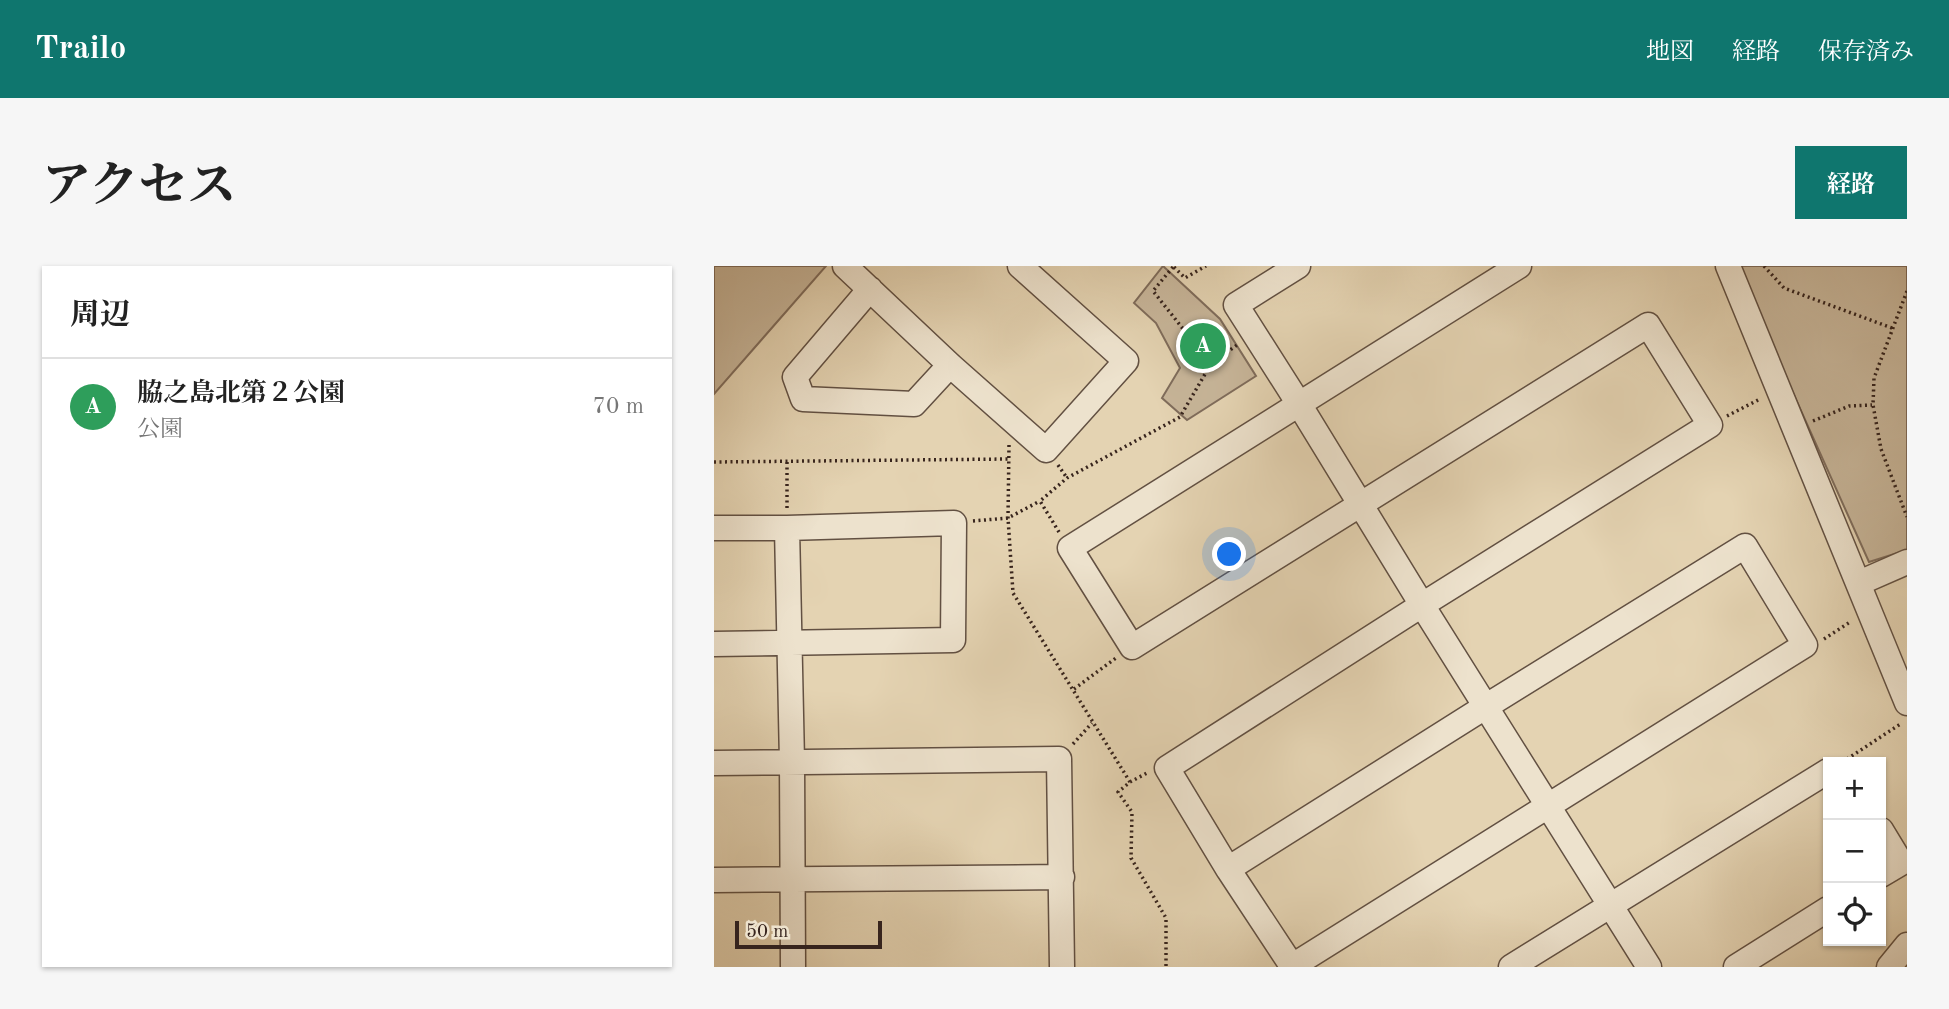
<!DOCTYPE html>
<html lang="ja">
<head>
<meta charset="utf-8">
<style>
  :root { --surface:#fff; --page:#f6f6f6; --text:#222; --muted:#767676; --line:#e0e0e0; --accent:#0f766e }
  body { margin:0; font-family:"Old Standard TT","Noto Serif JP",serif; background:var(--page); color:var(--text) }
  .controls { position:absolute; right:21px; bottom:21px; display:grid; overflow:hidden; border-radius:0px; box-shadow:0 2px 5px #0004 }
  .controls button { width:63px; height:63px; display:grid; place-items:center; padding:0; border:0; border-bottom:2px solid var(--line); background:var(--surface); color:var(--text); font:35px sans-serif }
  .scale { position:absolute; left:21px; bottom:18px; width:147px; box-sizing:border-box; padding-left:7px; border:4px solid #37241d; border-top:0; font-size:19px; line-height:24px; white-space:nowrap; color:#37241d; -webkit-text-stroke:5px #ede2cd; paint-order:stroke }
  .you { position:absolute; left:516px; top:289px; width:24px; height:24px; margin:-18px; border:5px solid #fff; border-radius:50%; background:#1a73e8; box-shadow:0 0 0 10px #1a73e833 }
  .badge { display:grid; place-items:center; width:46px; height:46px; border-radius:50%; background:var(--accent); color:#fff; font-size:23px; font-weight:700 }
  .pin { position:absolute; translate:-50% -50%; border:4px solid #fff; box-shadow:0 2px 7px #0006 }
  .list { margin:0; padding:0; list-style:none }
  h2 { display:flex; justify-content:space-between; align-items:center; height:91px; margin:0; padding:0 28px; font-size:30px }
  h2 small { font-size:23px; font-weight:400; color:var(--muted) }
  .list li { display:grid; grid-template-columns:46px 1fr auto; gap:21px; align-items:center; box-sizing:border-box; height:98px; padding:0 28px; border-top:2px solid var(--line) }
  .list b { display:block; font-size:26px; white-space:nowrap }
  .list p { margin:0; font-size:23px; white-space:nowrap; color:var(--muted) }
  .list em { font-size:23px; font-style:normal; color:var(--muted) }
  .icon { flex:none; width:38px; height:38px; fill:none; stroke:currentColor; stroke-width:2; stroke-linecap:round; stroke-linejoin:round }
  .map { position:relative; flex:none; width:1193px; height:701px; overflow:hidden; border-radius:0px }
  header { display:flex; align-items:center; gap:42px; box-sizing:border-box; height:98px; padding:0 35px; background:var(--accent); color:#fff }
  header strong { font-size:33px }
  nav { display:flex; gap:38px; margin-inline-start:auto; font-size:24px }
  .intro { display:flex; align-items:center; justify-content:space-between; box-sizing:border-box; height:168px; padding:0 42px }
  h1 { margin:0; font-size:49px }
  .button { padding:18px 32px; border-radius:0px; background:var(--accent); color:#fff; font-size:24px; font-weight:700 }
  main { display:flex; gap:42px; padding:0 42px }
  aside { flex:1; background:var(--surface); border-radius:0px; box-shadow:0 2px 5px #0004 }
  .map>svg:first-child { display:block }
</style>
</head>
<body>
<header>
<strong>Trailo</strong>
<nav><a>地図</a><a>経路</a><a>保存済み</a></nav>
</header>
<div class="intro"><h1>アクセス</h1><a class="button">経路</a></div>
<main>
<aside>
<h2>周辺<small></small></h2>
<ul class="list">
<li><span class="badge" style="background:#2e9e5b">A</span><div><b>脇之島北第２公園</b><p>公園</p></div><em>70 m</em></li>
</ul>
</aside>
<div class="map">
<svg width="1193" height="701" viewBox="0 0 1193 701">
  <rect width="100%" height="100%" fill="#e4d3b2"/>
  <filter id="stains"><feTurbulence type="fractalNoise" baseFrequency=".00286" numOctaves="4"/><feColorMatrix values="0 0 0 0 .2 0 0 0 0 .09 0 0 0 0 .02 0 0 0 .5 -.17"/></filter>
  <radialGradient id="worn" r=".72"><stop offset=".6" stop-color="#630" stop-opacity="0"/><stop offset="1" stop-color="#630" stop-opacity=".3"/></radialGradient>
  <path fill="#c7b599" stroke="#7f6c5b" stroke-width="2" d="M0 0H112L0 128Z
    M449 0 506 53 542 110 473 154 448 132 466 102 442 57 420 37Z
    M1022 0H1193V284L1155 296Z"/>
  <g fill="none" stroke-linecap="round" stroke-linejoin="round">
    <defs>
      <path id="minor" d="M131 0 236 99 332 184 412 95 306 0
        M584 0 522 39 585 138 708 339 935 701
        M1014 0 1193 437
        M156 23 81 111 89 133 200 138 236 99
        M0 262H73L240 257 239 374 0 378
        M73 262 78 496 79 701
        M1145 317 1193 296
        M0 497 345 493 348 701
        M1167 564 1187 597 1167 609
        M514 603 771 441 1031 280 1091 379 577 701
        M0 614 348 611
        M578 700 514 603 453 502 708 339 996 159 934 59 418 381 356 282 805 0
        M797 701 1114 505
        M1022 701 1114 643
        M1175 701 1193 679"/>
    </defs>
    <use href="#minor" stroke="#625042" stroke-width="27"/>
    <path stroke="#37241d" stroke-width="3.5" stroke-dasharray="2 3.5" stroke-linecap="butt" d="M1050 0 1070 22 1178 62
      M459 1 439 25 497 98
      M460 1 471 12 492 0
      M1193 25 1160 112 1159 139 1167 183 1193 251
      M1013 150 1046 133
      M1099 155 1135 140 1158 139
      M295 179 294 252 299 327 416 516 404 526 418 546 417 592 452 652V701
      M0 196 294 193
      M344 199 353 212
      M73 242V195
      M259 255 294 252 326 235
      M345 266 326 235 353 212 466 151 497 98 523 79
      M1110 373 1136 356
      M360 423 402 392
      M359 478 378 457
      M1133 493 1188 457
      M416 516 433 507"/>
    <use href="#minor" stroke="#ede2cd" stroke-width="24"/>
  </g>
  <rect width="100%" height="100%" filter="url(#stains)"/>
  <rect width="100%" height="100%" fill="url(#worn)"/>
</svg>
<div class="controls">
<button>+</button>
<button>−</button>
<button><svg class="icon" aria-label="locate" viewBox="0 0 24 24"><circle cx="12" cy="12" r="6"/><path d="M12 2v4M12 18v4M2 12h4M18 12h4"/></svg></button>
</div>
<div class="scale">50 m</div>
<div class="you"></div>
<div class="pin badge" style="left:489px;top:80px;background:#2e9e5b">A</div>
</div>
</main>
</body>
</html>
